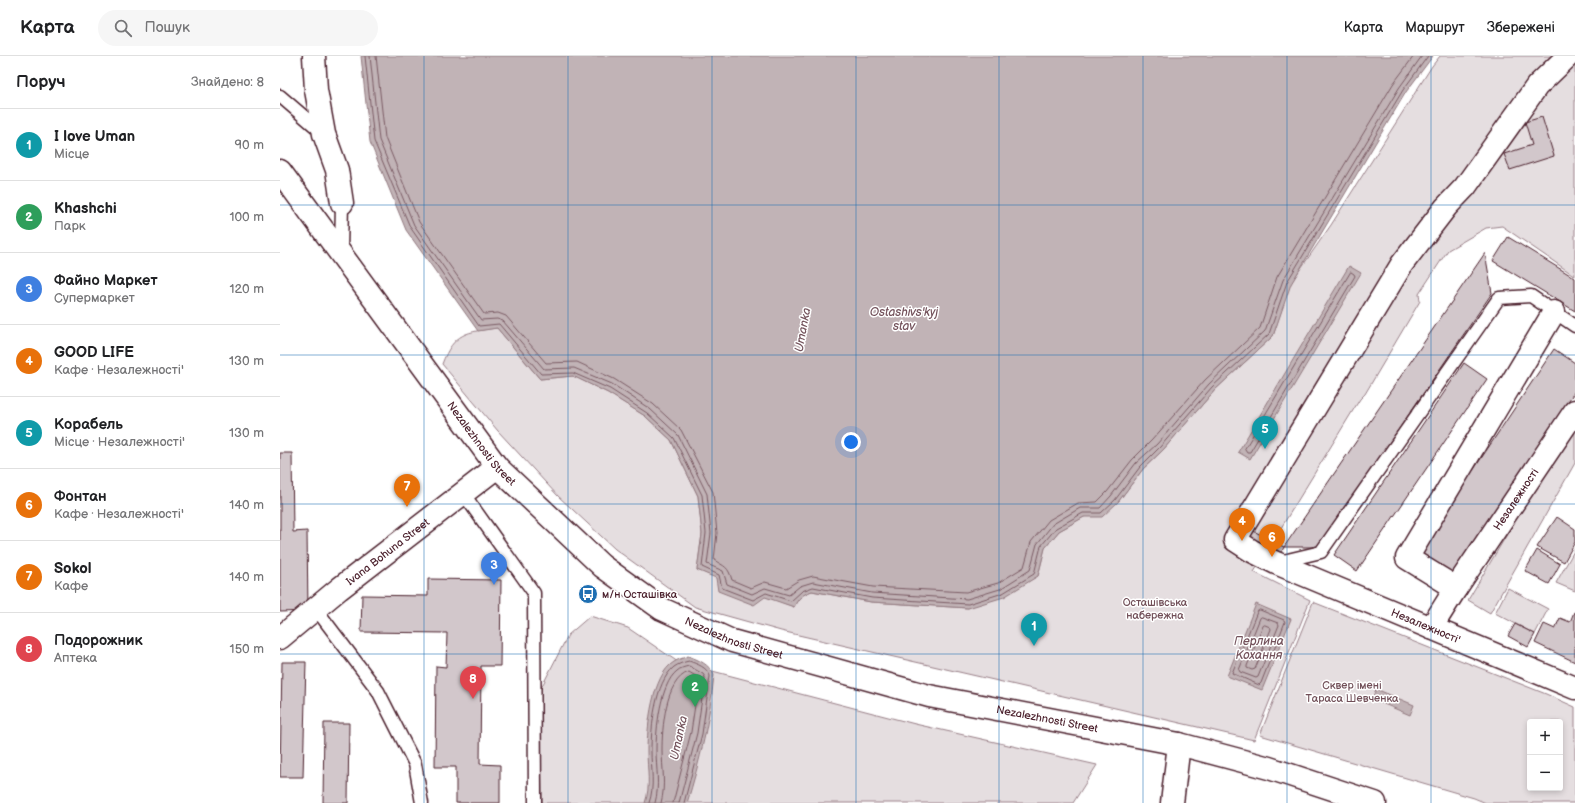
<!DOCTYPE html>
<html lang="uk">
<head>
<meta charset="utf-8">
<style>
  :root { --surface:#fff; --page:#f6f6f6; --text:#202124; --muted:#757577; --line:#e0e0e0; --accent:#1f6fb2 }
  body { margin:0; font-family:"Balsamiq Sans",sans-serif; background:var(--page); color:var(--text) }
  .controls { position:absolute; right:12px; bottom:12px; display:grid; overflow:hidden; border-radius:4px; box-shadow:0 2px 6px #0003 }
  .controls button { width:36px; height:36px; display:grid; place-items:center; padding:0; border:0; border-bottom:1px solid var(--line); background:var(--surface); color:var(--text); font:20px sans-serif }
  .you { position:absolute; left:571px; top:386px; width:14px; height:14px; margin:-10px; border:3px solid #fff; border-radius:50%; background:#1a73e8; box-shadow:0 0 0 6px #1a73e833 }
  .badge { display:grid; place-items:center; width:26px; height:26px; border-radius:50%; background:var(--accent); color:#fff; font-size:13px; font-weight:700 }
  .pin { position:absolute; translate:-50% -33px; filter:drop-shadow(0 1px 2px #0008) }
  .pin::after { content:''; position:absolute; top:21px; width:14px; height:12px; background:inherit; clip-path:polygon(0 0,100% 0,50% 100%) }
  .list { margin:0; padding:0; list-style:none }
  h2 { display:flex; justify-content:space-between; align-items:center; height:52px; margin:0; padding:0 16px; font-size:17px }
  h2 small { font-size:13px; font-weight:400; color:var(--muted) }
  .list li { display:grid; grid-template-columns:26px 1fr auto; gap:12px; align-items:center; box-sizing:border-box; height:72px; padding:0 16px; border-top:1px solid var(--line) }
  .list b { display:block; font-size:15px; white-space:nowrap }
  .list p { margin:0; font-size:13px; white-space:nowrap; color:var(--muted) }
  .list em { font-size:13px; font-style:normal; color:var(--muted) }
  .icon { flex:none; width:22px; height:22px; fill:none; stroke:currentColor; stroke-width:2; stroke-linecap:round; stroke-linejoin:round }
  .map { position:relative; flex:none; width:1295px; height:747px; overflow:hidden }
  header { display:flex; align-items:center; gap:24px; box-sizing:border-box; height:56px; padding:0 20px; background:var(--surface); border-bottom:1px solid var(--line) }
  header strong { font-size:19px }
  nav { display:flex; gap:22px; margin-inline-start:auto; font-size:14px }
  .search { width:280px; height:36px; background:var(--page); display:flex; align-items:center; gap:10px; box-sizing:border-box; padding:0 14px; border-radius:22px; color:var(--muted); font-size:15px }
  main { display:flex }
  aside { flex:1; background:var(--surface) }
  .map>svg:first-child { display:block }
</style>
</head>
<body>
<header>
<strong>Карта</strong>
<div class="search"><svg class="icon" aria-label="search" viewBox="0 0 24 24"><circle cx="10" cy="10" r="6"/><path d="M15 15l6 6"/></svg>Пошук</div>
<nav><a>Карта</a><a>Маршрут</a><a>Збережені</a></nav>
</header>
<main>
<aside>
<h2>Поруч<small>Знайдено: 8</small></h2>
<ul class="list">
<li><span class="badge" style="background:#0f9aa8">1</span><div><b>I love Uman</b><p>Місце</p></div><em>90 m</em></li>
<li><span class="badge" style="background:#2e9e5b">2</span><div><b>Khashchi</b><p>Парк</p></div><em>100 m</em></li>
<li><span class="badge" style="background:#3f7fe0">3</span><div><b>Файно Маркет</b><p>Супермаркет</p></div><em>120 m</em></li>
<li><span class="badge" style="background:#e8710a">4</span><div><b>GOOD LIFE</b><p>Кафе · Незалежності'</p></div><em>130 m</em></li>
<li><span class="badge" style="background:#0f9aa8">5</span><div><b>Корабель</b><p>Місце · Незалежності'</p></div><em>130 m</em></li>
<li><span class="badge" style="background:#e8710a">6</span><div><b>Фонтан</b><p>Кафе · Незалежності'</p></div><em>140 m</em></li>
<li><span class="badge" style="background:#e8710a">7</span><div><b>Sokol</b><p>Кафе</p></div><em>140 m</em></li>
<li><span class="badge" style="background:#e0444e">8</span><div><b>Подорожник</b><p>Аптека</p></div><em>150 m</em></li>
</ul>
</aside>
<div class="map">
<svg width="1295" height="747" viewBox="0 0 1295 747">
  <rect width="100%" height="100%" fill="#fff"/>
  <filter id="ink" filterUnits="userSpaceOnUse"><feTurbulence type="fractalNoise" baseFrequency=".025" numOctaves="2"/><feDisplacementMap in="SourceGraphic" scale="8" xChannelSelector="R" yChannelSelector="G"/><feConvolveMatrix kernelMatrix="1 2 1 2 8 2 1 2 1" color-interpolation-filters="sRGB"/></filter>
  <g filter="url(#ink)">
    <path fill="#e5dee0" stroke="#987e86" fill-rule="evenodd" d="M1160 0H1278L1295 11V220L1222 170 1206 172 1168 194 1139 238 1140 245 1085 338 1080 343 974 516 1030 544 974 684 501 575 415 551 335 493 278 440 218 375 162 308C174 276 187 276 217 272L260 323 293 320 328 337 365 360 391 384 418 440 422 478 417 514 514 551C518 542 523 538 532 535L591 546 688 552 758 520 765 492 779 475 804 461 838 446 863 413 883 394 935 334 993 280 1010 228 1051 169 1152 10Z
      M1295 364V407L1210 557 1188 544Z
      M1295 493V535L1276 527Z
      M1228 532 1268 553 1255 578 1215 557Z
      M1033 546 1266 638 1295 651V747H1206L1194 742 980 679ZM1250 666H1280V732H1250Z
      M310 560 348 572 398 606 635 668 817 709 793 747H262L260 634 288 579Z"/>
    <path fill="#c1b3b6" stroke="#91787e" d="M81 0H1153L1126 36 1011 228 993 280 935 334 883 394 863 413 838 446 822 461H804L779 475 765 492 758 520 724 541 688 552 591 546 532 535C523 538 518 542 514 551L485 541 474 549 438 535 436 522 417 514 422 478 418 440 391 384 365 360 328 337 293 320 260 323 217 272 198 275 126 174 90 86Z
      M1069 210 1081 217 970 403 958 396Z
      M976 548 1011 563 982 634 947 620Z
      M408 600C419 604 429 608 434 619 430 663 420 705 407 747H365C371 730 367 713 367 695 367 672 372 619 394 606 398 603 404 602 408 600Z
      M1096 633 1134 649 1130 659 1092 643Z"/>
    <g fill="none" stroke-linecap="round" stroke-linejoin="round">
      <path stroke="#7a5a63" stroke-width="1" d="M85 0 94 85 130 171 199 270 219 268 261 318 293 317 330 333 367 357 394 382 422 439 426 477 422 511 439 519 442 532 473 544 486 537 511 545 522 535 533 531 592 542 688 548 723 537 754 518 761 490 776 472 803 457H821L835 444 860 411 880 391 932 331 989 278 1007 226 1123 34 1148 0
        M90 0 99 84 134 169 201 264 217 263 223 265 264 313 294 312 332 328 370 353 398 379 427 438 431 477 427 508 443 515 447 528 472 538 485 532 509 539 520 530 533 526 592 537 687 543 720 533 750 514 757 488 773 468 800 452H820L831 440 856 407 877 388 929 328 985 275 1003 224 1119 32 1142 0
        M96 0 105 82 139 166 204 258 218 257 226 260 266 307 297 306 334 323 373 348 401 374 433 436 437 477 434 504C445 511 448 510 452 524L471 532 485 526 506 532 519 524 533 520 593 531 686 536 718 527 744 511 751 486 769 464 798 447 817 446 827 436 852 404 872 384 925 324 980 272 997 221 1113 28 1134 0
        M1071 216 1074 218 1075 220 970 396H967L965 393Z
        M980 554 1004 564 1005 566 981 627 979 629 954 618 952 617 977 556Z
        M982 561 998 567 999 569 978 621 976 622 960 616 959 614 980 562Z
        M985 569 990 571 991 573 975 613 972 614 967 612V610L983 570Z
        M369 747C375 730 371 713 371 695 371 672 375 626 394 611 398 608 404 606 409 605 417 608 427 611 430 620L422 678 404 747
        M375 747C380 729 376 713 376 694 376 674 380 628 397 615 400 612 405 611 409 610L423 618 425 621 417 677 399 747
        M381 747C386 729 382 712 382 694 382 674 385 623 409 616L419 622 411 676 393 747"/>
    </g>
    <path fill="#d2c7cb" stroke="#4a1f2b" d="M1262 61 1274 100 1230 114 1224 98 1252 89 1245 66Z
      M1228 181 1295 222V255L1213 205Z
      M1205 197 1212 237 1038 491H1004Z
      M1274 293 1295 307V335L1170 523 1136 500Z
      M1184 307 1207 323 1077 515 1054 499Z
      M0 397H12L13 476 27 475 28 555 0 556Z
      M1277 461 1295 473V486L1284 506 1257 491Z
      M964 470 1004 491 996 507 955 484Z
      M1257 494 1280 508 1269 528 1245 515Z
      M148 523 221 524 220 610H201L200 708 220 709V747H176V711H155L156 610 166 611 167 577 81 576 82 539 148 540Z
      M1294 556H1295V606L1255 587 1264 568 1275 573 1280 562 1290 566Z
      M1235 568 1255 578 1248 591 1228 580Z
      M2 606H26L23 721H0Z
      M44 667H69L68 747H43Z"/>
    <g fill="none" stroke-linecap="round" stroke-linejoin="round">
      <defs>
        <path id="lane" d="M0 40 43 77
          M61 196 62 147
          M183 437 254 537 255 747
          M999 506 1041 496 1219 242 1251 240 1295 270
          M36 553 98 635 135 708 142 747"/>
        <g id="street">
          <path d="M34 0 36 34 44 78 57 114 62 147"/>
          <path id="s1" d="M1288 0 1257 30 1185 131 1166 151 1122 208 955 484 972 495 996 507 1295 632"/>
          <path id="s2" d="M1176 532 1295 355"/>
          <path d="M1151 572 1176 532 1127 502 1274 256"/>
          <path d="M892 747 899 688"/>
        </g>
        <g id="secondary">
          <path id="s3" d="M0 115 217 411 322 510 382 553 452 585 649 640 899 688 989 712 1095 747"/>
          <path id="s4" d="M0 582 59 533 217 411"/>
        </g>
      </defs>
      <use href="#lane" stroke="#4a1f2b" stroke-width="15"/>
      <use href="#street" stroke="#4a1f2b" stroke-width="25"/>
      <use href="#secondary" stroke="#4a1f2b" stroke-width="25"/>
      <use href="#lane" stroke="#fff" stroke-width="12"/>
      <use href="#street" stroke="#fff" stroke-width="22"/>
      <use href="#secondary" stroke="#fff" stroke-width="22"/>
    </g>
  </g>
  <path fill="none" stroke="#1f6fb2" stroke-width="1" stroke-opacity="0.55" d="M144 0V747M288 0V747M432 0V747M576 0V747M719 0V747M863 0V747M1007 0V747M1151 0V747M0 149H1295M0 299H1295M0 448H1295M0 598H1295"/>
  <defs>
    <symbol id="bus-disc" viewBox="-11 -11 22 22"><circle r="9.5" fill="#1f6fb2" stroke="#fff"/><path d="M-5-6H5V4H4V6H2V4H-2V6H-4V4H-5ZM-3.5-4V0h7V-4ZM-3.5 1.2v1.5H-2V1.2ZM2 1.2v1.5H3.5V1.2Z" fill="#fff"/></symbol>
  </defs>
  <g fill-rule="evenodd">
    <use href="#bus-disc" x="297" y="527" width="22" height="22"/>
  </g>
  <g text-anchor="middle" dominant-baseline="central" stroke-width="3" stroke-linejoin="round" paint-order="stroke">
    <g font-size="11" fill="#4a1f2b" stroke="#fff">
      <text stroke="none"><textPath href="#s3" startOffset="339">Nezalezhnosti Street</textPath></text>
      <text stroke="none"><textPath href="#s2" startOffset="107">Незалежності</textPath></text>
      <text stroke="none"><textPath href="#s4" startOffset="138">Ivana Bohuna Street</textPath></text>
      <text stroke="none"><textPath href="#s1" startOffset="799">Незалежності'</textPath></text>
      <text stroke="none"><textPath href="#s3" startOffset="663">Nezalezhnosti Street</textPath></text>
      <text stroke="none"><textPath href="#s3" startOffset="987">Nezalezhnosti Street</textPath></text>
    </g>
    <g font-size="11" fill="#4a1f2b" stroke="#fff" text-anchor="start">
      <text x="322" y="538">м/н Осташівка</text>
    </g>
    <g font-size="11" fill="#714f58" stroke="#fff">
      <text x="875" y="546">Осташівська<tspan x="875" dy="13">набережна</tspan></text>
      <text x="1072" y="629">Сквер імені<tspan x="1072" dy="13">Тараса Шевченка</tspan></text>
    </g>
    <g font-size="12" font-style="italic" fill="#74535c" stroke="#fff">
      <text x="624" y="256">Ostashivs'kyj<tspan x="624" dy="14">stav</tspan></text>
      <text transform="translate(523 274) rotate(-80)">Umanka</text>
      <text x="979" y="585">Перлина<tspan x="979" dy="14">Кохання</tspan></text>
      <text transform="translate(399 682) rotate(-78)">Umanka</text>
    </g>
  </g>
</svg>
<div class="controls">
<button>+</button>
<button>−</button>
</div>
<div class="you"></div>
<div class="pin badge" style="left:754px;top:590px;background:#0f9aa8">1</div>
<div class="pin badge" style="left:415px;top:651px;background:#2e9e5b">2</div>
<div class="pin badge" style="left:214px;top:529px;background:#3f7fe0">3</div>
<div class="pin badge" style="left:962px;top:485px;background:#e8710a">4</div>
<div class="pin badge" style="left:985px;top:393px;background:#0f9aa8">5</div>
<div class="pin badge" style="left:992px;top:501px;background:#e8710a">6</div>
<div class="pin badge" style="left:127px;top:451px;background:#e8710a">7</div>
<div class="pin badge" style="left:193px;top:643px;background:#e0444e">8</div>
</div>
</main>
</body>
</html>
